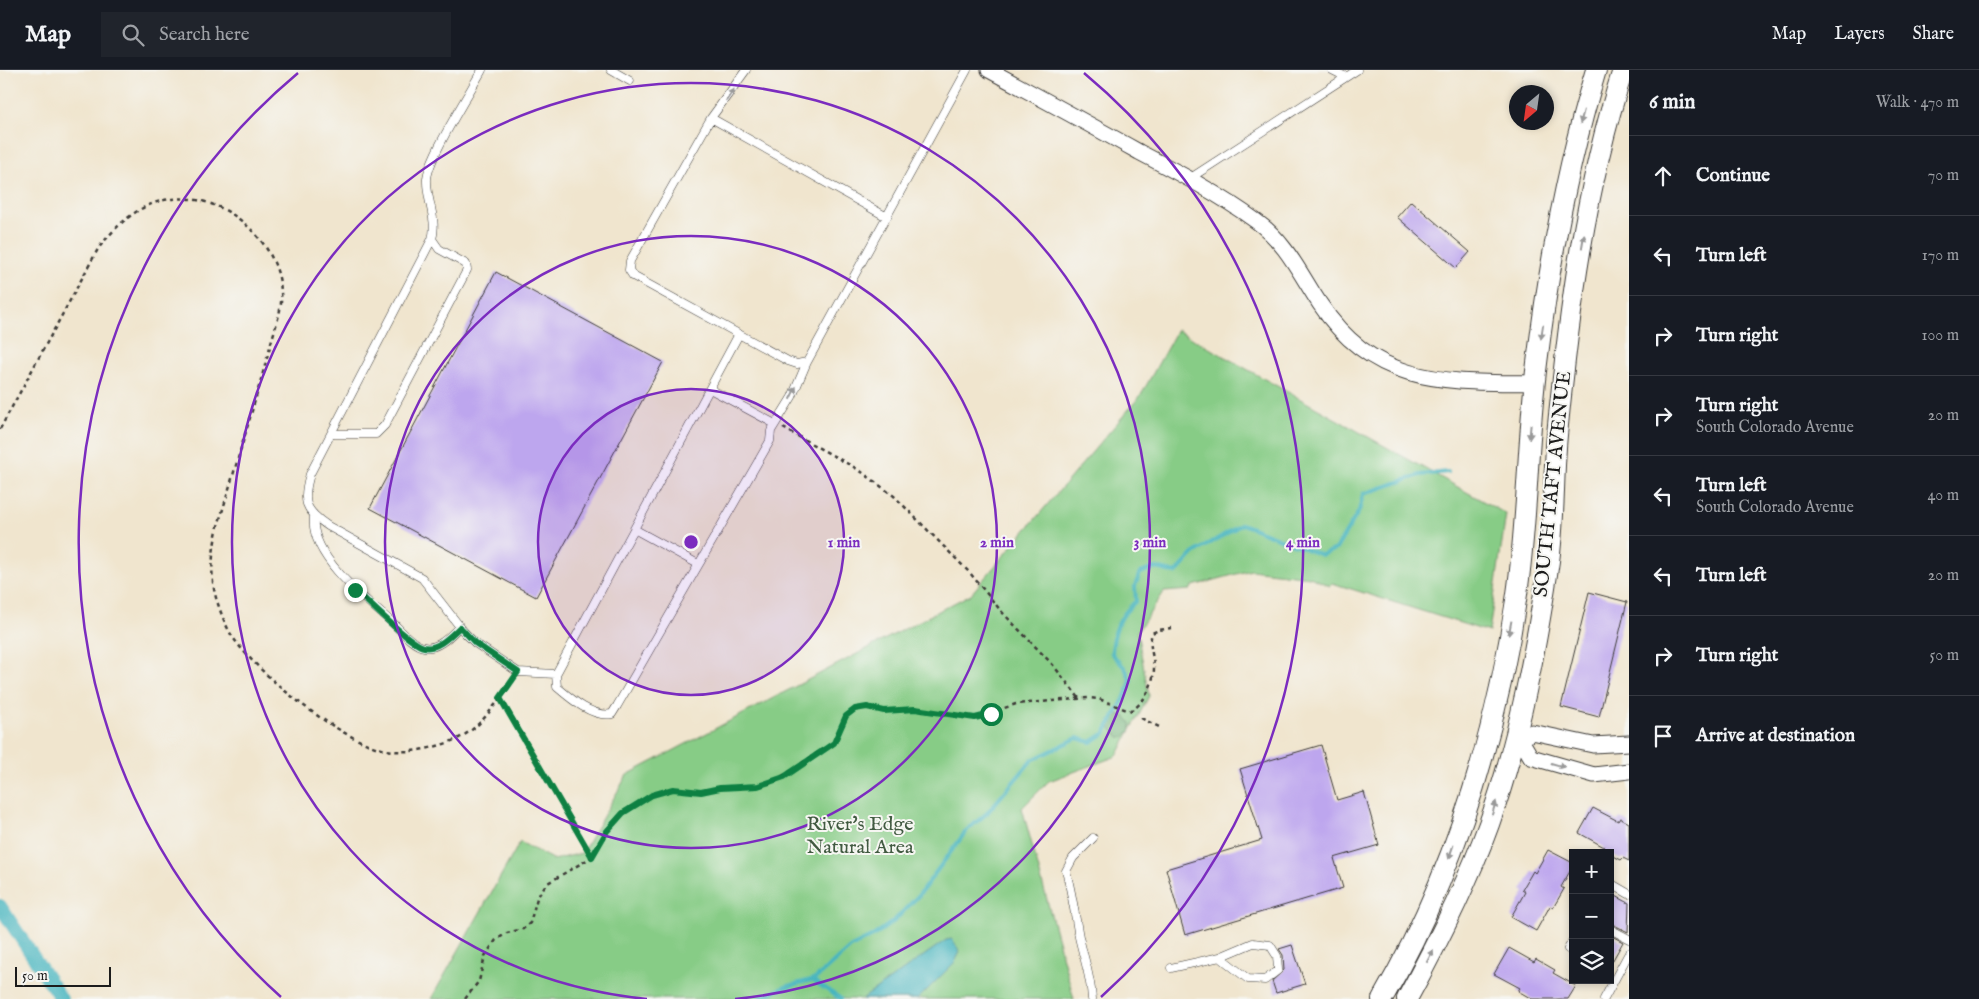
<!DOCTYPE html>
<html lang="en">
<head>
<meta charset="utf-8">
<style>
  :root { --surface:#171b24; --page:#20242c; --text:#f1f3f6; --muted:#9ea1a6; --line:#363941 }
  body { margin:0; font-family:"IM FELL English",serif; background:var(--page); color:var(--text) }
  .controls { position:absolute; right:15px; bottom:15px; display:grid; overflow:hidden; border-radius:0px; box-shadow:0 2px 8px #0003 }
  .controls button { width:45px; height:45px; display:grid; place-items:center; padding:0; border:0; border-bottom:1px solid var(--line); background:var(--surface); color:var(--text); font:25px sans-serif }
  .compass { position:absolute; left:1509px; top:15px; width:45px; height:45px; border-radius:50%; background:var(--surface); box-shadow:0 2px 8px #0003; rotate:209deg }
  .scale { position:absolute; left:15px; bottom:12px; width:96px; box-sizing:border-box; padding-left:5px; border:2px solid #1c1c1c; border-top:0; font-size:14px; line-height:18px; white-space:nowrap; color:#1c1c1c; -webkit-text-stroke:4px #f6f6f2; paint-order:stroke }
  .stop { position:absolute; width:15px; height:15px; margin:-11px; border:4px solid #0b8043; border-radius:50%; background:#fff }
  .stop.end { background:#0b8043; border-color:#fff; box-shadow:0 1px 5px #0008 }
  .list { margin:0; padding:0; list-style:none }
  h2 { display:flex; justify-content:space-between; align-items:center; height:65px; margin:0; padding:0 20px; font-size:21px }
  h2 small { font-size:16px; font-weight:400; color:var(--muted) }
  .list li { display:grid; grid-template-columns:32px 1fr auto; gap:15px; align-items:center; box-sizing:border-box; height:80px; padding:0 20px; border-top:1px solid var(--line) }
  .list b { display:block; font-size:19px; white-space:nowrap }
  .list p { margin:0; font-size:16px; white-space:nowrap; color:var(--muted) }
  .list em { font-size:16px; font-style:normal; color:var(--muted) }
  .icon { flex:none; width:28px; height:28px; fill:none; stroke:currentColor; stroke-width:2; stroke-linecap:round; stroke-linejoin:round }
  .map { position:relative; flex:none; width:1629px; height:929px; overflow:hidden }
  header { display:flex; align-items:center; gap:30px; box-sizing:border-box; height:70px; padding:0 25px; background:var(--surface); border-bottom:1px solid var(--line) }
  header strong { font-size:24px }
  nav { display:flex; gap:28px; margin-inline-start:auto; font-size:18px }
  .search { width:350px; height:45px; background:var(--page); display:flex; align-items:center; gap:12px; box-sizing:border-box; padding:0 18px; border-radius:0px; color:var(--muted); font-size:19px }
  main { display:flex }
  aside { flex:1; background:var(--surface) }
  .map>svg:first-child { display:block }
</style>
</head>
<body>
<header>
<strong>Map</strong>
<div class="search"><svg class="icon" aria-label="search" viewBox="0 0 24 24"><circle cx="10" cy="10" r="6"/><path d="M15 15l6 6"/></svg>Search here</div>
<nav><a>Map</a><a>Layers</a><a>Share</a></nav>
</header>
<main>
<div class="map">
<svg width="1629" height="929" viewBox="0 0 1629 929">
  <rect width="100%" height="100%" fill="#f6f6f2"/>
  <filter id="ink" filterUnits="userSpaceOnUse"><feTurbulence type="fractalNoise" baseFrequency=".02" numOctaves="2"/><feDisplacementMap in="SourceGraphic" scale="10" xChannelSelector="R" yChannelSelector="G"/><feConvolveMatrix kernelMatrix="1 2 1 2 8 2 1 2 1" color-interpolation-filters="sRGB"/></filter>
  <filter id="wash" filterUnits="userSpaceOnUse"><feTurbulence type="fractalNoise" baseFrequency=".0096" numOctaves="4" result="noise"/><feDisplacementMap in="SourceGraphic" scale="20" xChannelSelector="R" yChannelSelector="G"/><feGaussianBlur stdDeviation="1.12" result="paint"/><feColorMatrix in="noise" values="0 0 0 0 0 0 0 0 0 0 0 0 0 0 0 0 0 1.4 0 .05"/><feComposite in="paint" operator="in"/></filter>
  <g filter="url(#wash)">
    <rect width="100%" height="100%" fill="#f0e5ce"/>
    <path fill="#87cc86" stroke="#527451" d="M1177 260 1506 444 1489 562 1332 513 1330 516 1310 507 1251 500 1193 516 1190 520 1164 522 1137 562 1149 626 1117 686 1049 711 1022 738 1074 929H431L520 772 554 790 582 783 627 705 971 524 1141 325Z"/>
    <path fill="#6db073" stroke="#446648" d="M1116 644 1125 646 1131 653V660L1124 667H1119L1110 657Z"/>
    <path fill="#46b5bf" stroke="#31686e" d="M952 869 960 882 955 892 918 929H862L946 870Z"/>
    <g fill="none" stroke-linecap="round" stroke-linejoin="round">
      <path stroke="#46b5bf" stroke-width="4" d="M812 910 841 929
        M757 929 785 917 815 909 851 877 873 866 894 851 919 825 967 760 987 743 1032 690 1077 668 1091 672 1105 663 1124 629 1131 611 1125 598 1112 584C1113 561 1119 546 1136 531L1135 516 1140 503 1156 498 1176 503 1194 483 1242 454 1321 485 1336 479 1359 441 1363 424 1420 405 1448 402"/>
      <path stroke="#46b5bf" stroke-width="14" d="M0 836 61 929"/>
    </g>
    <g id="blocks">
      <path fill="#bda6ee" d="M1411 131 1470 182 1456 198 1397 147Z
        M496 202 663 292 536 527 370 438Z
        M1589 522 1627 532 1599 647 1561 637Z
        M1321 675 1337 730 1364 722 1379 775 1334 788 1343 818 1185 865 1166 799 1262 770 1240 699Z
        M1593 738 1618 751 1620 748 1629 753V791L1623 788 1621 790 1602 780 1604 777 1579 763Z
        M1548 780 1573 793V796L1561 817 1564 819 1553 838 1550 836 1536 861 1511 847 1525 822 1522 820 1533 801 1535 803Z
        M1610 823 1629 833 1628 862 1610 853Z
        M1610 865 1623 872 1610 895Z
        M1292 875 1305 914 1276 923 1272 911 1284 900 1283 885 1279 879Z
        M1509 878 1534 892 1536 889 1555 900 1553 903 1576 916 1568 929H1532L1518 921 1520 918 1494 904Z"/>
    </g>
  </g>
  <g filter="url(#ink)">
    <use href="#blocks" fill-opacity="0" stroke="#3c3a37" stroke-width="1"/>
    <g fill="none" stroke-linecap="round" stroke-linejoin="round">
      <defs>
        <path id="service" d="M482 0C470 22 428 88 427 109 426 130 438 149 432 169L310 404C302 431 304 440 328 456L422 508 464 562 475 573 518 602 556 604
          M611 0 630 11
          M746 0 711 48 630 191 629 200 633 206 788 291 797 294 807 292 967 0
          M1332 0 1346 7
          M711 48 887 147
          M1189 109 1357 0
          M739 264 556 604 557 617C571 629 593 648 612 644L617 636 770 371 771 361 792 327 807 292
          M710 319 775 354
          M331 364H376L385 355 467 200 466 194 439 179 432 169
          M314 447C309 486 367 531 394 554 401 561 414 576 424 577 438 580 451 565 459 557
          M634 459 698 494
          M1610 813 1629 824
          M1610 859 1629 869
          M1573 870 1568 879 1573 882
          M1171 898 1220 887 1248 909 1265 910 1278 900 1277 886 1270 875 1253 873 1220 887
          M1092 929C1091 907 1084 889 1079 867 1075 845 1072 823 1066 801L1073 788 1093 768
          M1604 929 1629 883"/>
        <path id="minor" d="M989 0C1039 27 1089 54 1139 82 1179 103 1219 124 1256 151 1286 172 1300 204 1320 234 1374 316 1446 312 1535 313
          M1514 670H1521L1532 662 1593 675 1629 673
          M1521 670 1531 687 1594 705 1629 701"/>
        <path id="secondary" d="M1382 929C1454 805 1496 666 1517 524 1528 448 1527 370 1537 293 1549 194 1567 96 1596 0
          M1407 929C1438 872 1467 815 1489 754 1519 670 1536 579 1549 491 1555 449 1553 407 1557 365 1569 242 1585 118 1623 0"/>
      </defs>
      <use href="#service" stroke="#3c3a37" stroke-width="9"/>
      <use href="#minor" stroke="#3c3a37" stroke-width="17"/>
      <use href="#secondary" stroke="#3c3a37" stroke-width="22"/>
      <path stroke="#3c3a37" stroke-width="2.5" stroke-dasharray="4 4" stroke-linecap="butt" d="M783 358 859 400 894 426 970 503 1001 541 1053 595 1079 628
        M0 359 98 179C123 146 154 122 197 130 239 138 279 178 281 222 283 241 273 262 269 281 253 339 235 398 218 456 212 482 209 509 218 534 222 546 227 559 234 569 260 606 347 677 393 681 414 683 440 677 459 668 483 656 498 630 513 610
        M500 627 592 787
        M1141 648 1159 657
        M465 929 479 911 485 886 496 870 507 863 523 859 530 853 537 828 546 814 592 787 607 761 623 743 652 725 673 719 701 722 720 718 759 716 772 712 794 700 804 692 834 673 846 646 855 639 867 637 884 641 915 639 975 648 1016 634 1088 628 1099 629 1129 641C1144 636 1154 613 1154 598 1154 586 1148 576 1152 563L1159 560 1172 558"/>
      <use href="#service" stroke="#fff" stroke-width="8"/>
      <use href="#minor" stroke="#fff" stroke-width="15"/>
      <use href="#secondary" stroke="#fff" stroke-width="20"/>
    </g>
    <defs><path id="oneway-solid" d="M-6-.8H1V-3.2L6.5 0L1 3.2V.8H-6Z" transform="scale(1.25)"/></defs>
    <g fill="#999">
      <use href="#oneway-solid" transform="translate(730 25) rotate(-56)"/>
      <use href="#oneway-solid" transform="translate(1582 47) rotate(105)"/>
      <use href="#oneway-solid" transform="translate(1583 171) rotate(-81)"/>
      <use href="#oneway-solid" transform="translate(1542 262) rotate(99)"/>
      <use href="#oneway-solid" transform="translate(793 323) rotate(-64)"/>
      <use href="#oneway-solid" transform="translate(1530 362) rotate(95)"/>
      <use href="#oneway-solid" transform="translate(1510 558) rotate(101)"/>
      <use href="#oneway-solid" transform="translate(1558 695) rotate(16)"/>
      <use href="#oneway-solid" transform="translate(1494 738) rotate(-73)"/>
      <use href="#oneway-solid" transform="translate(1451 782) rotate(109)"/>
      <use href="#oneway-solid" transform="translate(1430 886) rotate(-63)"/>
    </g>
  </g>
  <g fill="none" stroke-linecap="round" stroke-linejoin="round" filter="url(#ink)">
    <path stroke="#0b8043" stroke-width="6" d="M355 520C367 531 411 575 424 577 438 580 451 565 460 557L475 573 518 602 500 628 592 787 607 761 623 743 652 725 673 719 701 722 720 718 758 716 784 707 834 673 846 646 855 639 867 637 884 641 915 639 975 648 991 644"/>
  </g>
  <circle cx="691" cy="472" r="153" fill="#7b2cbf" fill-opacity=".12"/>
  <g fill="none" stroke="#7b2cbf" stroke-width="2.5">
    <circle cx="691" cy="472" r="153"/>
    <circle cx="691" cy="472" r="306"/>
    <path d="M647 929A459 459 0 1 1 735 929"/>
    <path d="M281 927A612 612 0 0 1 298 3M1084 3A612 612 0 0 1 1101 927"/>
  </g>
  <g text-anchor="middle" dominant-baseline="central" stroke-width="4" stroke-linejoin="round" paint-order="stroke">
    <g font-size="20" fill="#1c1c1c" stroke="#f6f6f2">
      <text transform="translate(1553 414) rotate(-84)">SOUTH TAFT AVENUE</text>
    </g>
    <g font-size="20" fill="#415a41" stroke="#f6f6f2">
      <text x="860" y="754">River's Edge<tspan x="860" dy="23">Natural Area</tspan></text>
    </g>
  </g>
  <circle cx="691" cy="472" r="8" fill="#7b2cbf" stroke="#f6f6f2" stroke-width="2.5"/>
  <g font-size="15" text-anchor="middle" font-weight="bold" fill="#7b2cbf" stroke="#f6f6f2" stroke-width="4" stroke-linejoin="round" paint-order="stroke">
    <text x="844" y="477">1 min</text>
    <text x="997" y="477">2 min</text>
    <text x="1150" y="477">3 min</text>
    <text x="1303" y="477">4 min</text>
  </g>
</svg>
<div class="controls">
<button>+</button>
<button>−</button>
<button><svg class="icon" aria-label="layers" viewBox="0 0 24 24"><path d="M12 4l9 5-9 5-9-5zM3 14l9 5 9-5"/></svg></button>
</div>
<svg class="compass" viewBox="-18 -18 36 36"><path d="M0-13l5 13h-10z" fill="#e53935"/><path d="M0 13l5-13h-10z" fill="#9ea1a6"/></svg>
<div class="scale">50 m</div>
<div class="stop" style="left:991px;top:644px"></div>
<div class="stop end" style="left:355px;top:520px"></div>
</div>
<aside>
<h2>6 min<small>Walk · 470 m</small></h2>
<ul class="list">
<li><svg class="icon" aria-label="ahead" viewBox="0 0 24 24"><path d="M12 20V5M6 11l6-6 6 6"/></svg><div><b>Continue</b></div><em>70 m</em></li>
<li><svg class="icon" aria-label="left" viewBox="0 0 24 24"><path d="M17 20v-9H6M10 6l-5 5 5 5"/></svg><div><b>Turn left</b></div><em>170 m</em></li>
<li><svg class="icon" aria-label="right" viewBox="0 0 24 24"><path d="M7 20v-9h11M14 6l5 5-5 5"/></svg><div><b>Turn right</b></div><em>100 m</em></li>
<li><svg class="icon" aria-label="right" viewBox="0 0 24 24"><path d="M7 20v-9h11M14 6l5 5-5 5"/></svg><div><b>Turn right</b><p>South Colorado Avenue</p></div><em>20 m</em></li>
<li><svg class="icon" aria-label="left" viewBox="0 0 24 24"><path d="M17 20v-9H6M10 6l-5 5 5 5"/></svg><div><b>Turn left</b><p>South Colorado Avenue</p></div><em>40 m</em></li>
<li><svg class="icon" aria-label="left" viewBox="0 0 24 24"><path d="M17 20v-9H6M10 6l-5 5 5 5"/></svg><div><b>Turn left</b></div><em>20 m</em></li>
<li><svg class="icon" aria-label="right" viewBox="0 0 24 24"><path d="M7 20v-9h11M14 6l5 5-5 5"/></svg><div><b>Turn right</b></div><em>50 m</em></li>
<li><svg class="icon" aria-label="arrive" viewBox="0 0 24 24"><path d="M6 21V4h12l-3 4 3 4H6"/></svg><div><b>Arrive at destination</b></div></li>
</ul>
</aside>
</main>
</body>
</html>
